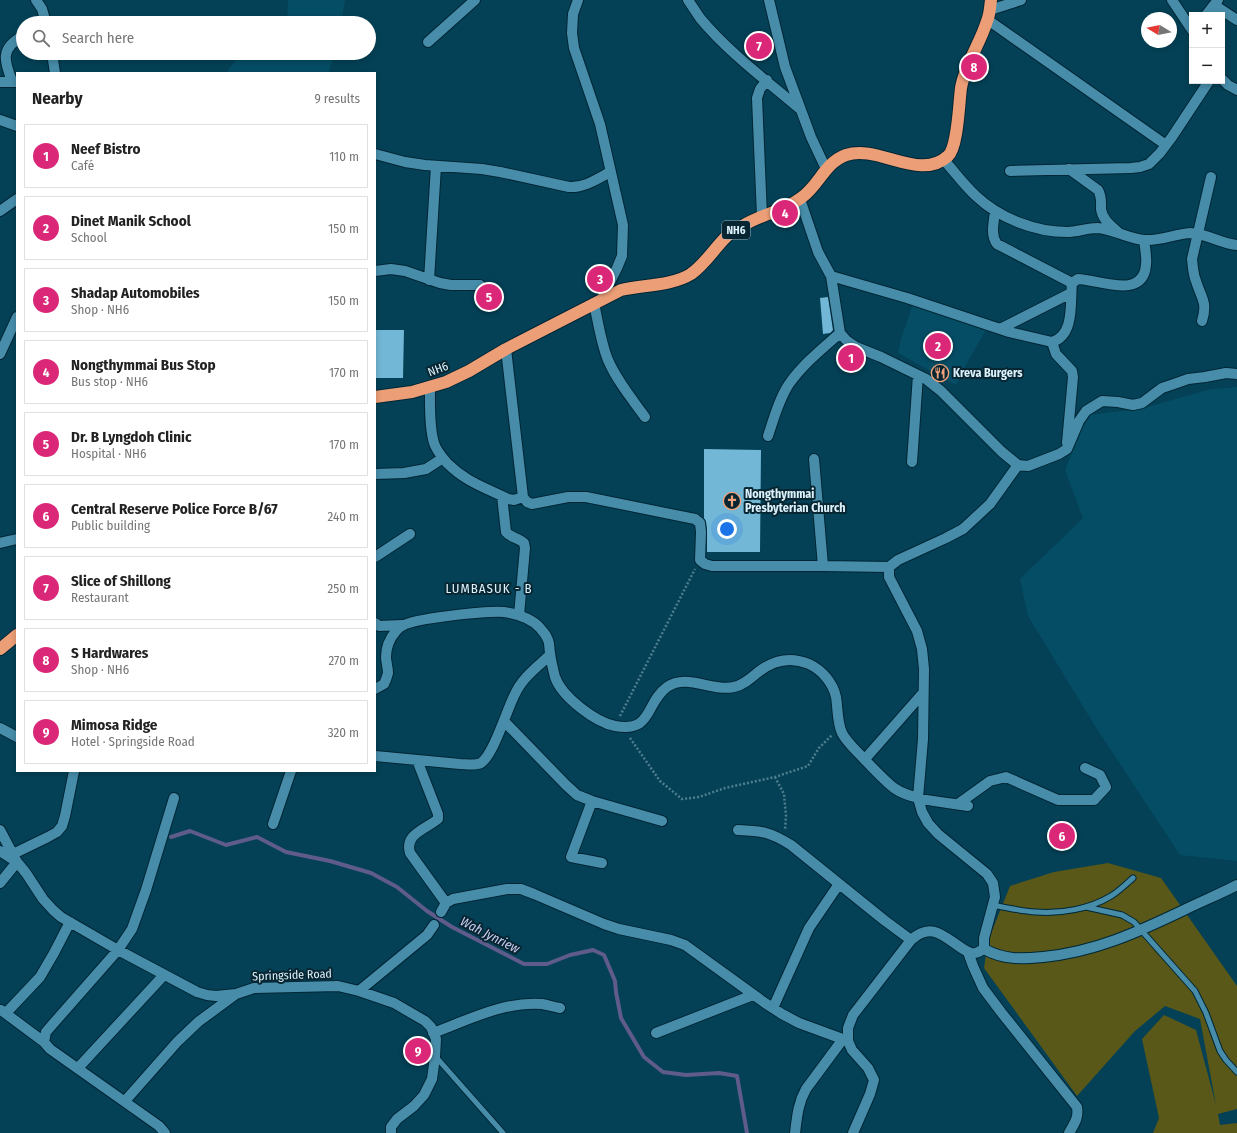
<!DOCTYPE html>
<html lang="en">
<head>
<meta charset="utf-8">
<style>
  :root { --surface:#fff; --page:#f2f2f2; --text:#222; --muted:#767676; --line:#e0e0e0; --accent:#db2777 }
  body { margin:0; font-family:"Fira Sans Condensed",sans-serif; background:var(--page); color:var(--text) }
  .controls { position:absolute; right:12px; top:12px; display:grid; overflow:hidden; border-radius:0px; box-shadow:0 2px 6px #0003 }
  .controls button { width:36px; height:36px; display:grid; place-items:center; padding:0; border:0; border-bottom:1px solid var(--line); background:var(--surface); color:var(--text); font:20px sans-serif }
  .compass { position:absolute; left:1141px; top:12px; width:36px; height:36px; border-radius:50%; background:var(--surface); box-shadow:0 2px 6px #0003; rotate:280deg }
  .you { position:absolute; left:727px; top:529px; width:14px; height:14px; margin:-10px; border:3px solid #fff; border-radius:50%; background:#1a73e8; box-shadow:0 0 0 6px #1a73e833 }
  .badge { display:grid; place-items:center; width:26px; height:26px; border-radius:50%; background:var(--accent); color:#fff; font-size:13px; font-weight:700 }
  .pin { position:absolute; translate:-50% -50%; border:2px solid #fff; box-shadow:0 1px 4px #0006 }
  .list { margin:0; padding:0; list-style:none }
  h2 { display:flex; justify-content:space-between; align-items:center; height:52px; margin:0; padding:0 16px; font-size:17px }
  h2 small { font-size:13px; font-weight:400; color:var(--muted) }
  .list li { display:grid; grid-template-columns:26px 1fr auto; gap:12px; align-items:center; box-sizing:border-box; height:64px; margin:0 8px 8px; padding:0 8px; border:1px solid var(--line); border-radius:0px }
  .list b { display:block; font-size:15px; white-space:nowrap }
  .list p { margin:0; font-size:13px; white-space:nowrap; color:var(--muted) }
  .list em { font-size:13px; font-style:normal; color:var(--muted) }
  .icon { flex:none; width:22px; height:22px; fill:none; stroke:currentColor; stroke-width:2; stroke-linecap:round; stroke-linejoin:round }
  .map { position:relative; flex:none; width:1237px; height:1133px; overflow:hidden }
  .search { position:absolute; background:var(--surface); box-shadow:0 2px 6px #0003; left:16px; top:16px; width:360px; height:44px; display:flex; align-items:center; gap:10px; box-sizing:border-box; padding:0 14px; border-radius:22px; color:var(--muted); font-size:15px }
  .panel { position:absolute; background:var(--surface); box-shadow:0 2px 6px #0003; left:16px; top:72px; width:360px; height:700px; border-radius:0px }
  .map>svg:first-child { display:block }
</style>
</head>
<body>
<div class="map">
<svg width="1237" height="1133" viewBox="0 0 1237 1133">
  <rect width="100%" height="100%" fill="#044156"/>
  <path fill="#054d65" d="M288 0H345L341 23H287Z
    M241 53H335L328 73H226Z
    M916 295 989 324 967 363 956 385 898 353 901 339Z
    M1237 387V861L1180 855 1095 726 1028 616 1020 579 1083 518 1065 470 1088 415 1140 409 1211 389Z"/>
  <path fill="#595818" d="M1108 863 1161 878 1237 986V1109L1218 1114 1220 1125 1237 1123V1133H1153L1159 1118 1142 1039 1164 1015 1196 1030 1216 1105 1200 1019 1165 1006 1135 1031 1077 1096 984 968 988 941 1010 886 1054 872Z"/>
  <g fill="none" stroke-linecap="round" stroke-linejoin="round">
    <path stroke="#5f5b8a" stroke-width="4" d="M171 837 190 831 226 845 257 837 286 852 330 861 371 873 397 887 427 911 452 927 524 964H547L570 955 593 950 604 955 615 981 616 992 621 1018 644 1057 663 1072 686 1075 719 1073 737 1076 747 1133"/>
  </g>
  <path fill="#72b7d6" d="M496 284 500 296 488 300 484 290 486 287Z
    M828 297 833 330 830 333 823 334 820 298Z
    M375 330H404L403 378H375Z
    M704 449 761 450 760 552H707V531L706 522 704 518Z"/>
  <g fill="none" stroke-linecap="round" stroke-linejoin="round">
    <defs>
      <path id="lane" d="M993 905C1007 908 1021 911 1036 912 1060 914 1090 909 1111 896 1119 891 1126 884 1133 878
        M1086 907 1122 915 1134 922 1141 930 1195 991 1206 1013 1220 1051 1226 1060 1237 1072
        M436 1057 503 1133"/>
      <path id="street" d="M36 0 42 9 46 23
        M578 0 573 14 572 33 574 48 600 124 623 225 622 256 617 268 601 300
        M688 0C692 6 696 12 700 18 727 51 767 81 800 109
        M769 0 785 67 811 137 826 169
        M1172 0 1192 30
        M1214 5 1237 20
        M990 10 1021 0
        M1206 15 1218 0
        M988 20 1166 145
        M428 42 475 0
        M52 53 55 73
        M1222 79 1228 85 1237 90
        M12 81C4 61 0 48 23 36
        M0 82H17
        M0 120 17 126
        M375 154 405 162 425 165 482 169 500 172 569 187C584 188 597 179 610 172
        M943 159C954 171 964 185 976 196 999 218 1035 232 1067 232 1077 232 1087 228 1097 228 1114 229 1128 239 1145 240 1160 241 1175 234 1190 233 1206 233 1221 244 1237 245
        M1069 169 1098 190C1102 197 1101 202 1101 209 1102 219 1111 226 1118 232
        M1010 171 1131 168 1140 167 1149 164 1160 153 1172 137 1209 81
        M800 199 818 252 831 276 840 333 847 341 856 347 881 357 926 379 941 391 1002 452 1018 465 1028 466 1059 454 1067 449 1079 421 1086 411 1102 401 1118 402 1133 405 1142 403 1162 388 1174 384 1188 379 1205 377 1226 373 1237 374
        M0 211 17 199
        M995 211C994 222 990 235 997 244L1072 283
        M762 216 757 98 760 89 767 80
        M375 271 391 269 405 271 440 283 451 285H480
        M831 276 907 298 1009 332 1052 342C1075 335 1070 302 1072 283L1078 279C1100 280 1143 300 1146 265 1147 257 1145 248 1144 240
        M429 280 436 166
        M594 303C598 322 601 343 608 360 617 381 632 399 645 417
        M1202 321C1208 302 1201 298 1196 281 1193 274 1193 267 1192 259L1211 177
        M1000 329 1071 293
        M1052 342 1056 354 1072 371 1073 377 1067 443
        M506 349 523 497 527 502 532 504 568 497H586L695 519 700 523 701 532 700 560 705 564 712 566H823L889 567
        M0 354 17 317
        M430 387C430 404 429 427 434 443 436 450 442 457 447 463 466 482 484 487 508 499L514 500 523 497
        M768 436C774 418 779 399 789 384 803 364 822 349 840 333
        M814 459 823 566
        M912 462 918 375
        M1018 465 990 504 963 529 946 538 898 560 889 567V577L917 631 922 649 924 669 923 739 918 798 922 812 928 823 938 834 987 874 993 883 995 897 984 938V949C1004 960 1021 959 1043 957 1095 952 1138 932 1184 910 1202 901 1220 894 1237 885
        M375 474 404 473 426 469 443 458
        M502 496 506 532C511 538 519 538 524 543L525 548 519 615
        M0 543 17 539
        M375 557 410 534
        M375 623 379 626 402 625
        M375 689 384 684C386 680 387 677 388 673 388 667 386 662 386 657 386 648 390 638 396 631 398 629 399 627 402 626 414 618 487 611 504 612 517 614 531 618 540 628 542 631 546 634 547 638 550 642 549 648 550 653 551 661 553 669 555 677 562 697 595 722 615 726 653 733 645 703 667 687 687 673 712 692 734 687 743 685 750 679 757 673 773 660 790 656 809 664 822 670 833 683 836 697 838 709 837 722 842 733 847 743 858 752 865 760 874 769 884 780 894 788 913 801 945 802 968 806
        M504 721 566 785 577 795 592 801 662 821
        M0 728 17 737
        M375 756 460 764C466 764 475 766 481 763 494 754 507 709 515 694 522 678 537 667 550 655
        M865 759 923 693
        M417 760 438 814V819C426 829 404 834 410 853L446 903
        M592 801 571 857 602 863
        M958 804 990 781 1006 777 1058 800H1094L1106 787 1100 775 1085 768
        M273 824 291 771
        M0 830 17 862 0 883
        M738 830C763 831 770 832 791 845L884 920 911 940
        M0 851 17 862 26 873 43 899 53 910 61 917 118 950 197 992 207 995 216 996 236 994 254 988 338 986 359 991 394 1003 425 1021 431 1027 436 1039 435 1057 432 1079 424 1095 414 1106 397 1119 391 1127V1133
        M13 854 48 837 57 832 62 826 65 816 74 771
        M441 912 446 903 453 899 507 889H521L534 894 604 924 619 929 671 940 685 945 765 1003 782 1014 799 1023 848 1041
        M968 952 973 966 983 988 1001 1012 1077 1107C1079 1118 1074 1124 1069 1133
        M359 991 427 935 434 925
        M773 1008 809 928 839 884
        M1 1010 44 1042
        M6 1013 40 977 54 953 70 922
        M433 1033C468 1020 504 1001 542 1004 548 1005 554 1007 560 1008
        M656 1033 753 995
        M78 1068 164 975
        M125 1101 178 1041 198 1022 236 994
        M165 1133 159 1126 50 1049 44 1042 46 1032 52 1025 118 950 132 929 146 890 174 798
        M795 1133C797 1117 798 1103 806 1089L843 1039
        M853 1133 870 1094 874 1080 868 1068 852 1050 848 1041V1028L853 1015 911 940C932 921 944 937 963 949 967 951 971 954 975 953 978 953 981 950 984 949"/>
      <path id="highway" d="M375 397 412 392 446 382 469 371 506 349 621 290C642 285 672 286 691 274 705 264 714 249 726 237 731 232 738 229 744 225 762 214 784 211 801 198 819 186 824 163 846 155 878 144 920 182 948 156 958 147 959 102 961 88 965 64 980 44 987 21 990 14 990 7 991 0
        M0 649 17 635"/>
    </defs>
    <use href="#lane" stroke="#002635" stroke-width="7"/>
    <use href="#street" stroke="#002635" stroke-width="12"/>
    <use href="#highway" stroke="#002635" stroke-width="14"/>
    <path stroke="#4f7e8f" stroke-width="2.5" stroke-dasharray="2 2" stroke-linecap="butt" d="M620 716 695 569
      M630 738 660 781 682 799 699 797 725 788 775 777 808 766 819 748 832 735
      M775 777 784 794 786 816 785 830"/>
    <use href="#lane" stroke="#478daa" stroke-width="5"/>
    <use href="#street" stroke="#478daa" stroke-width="10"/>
    <use href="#highway" stroke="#ec9e76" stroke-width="12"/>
  </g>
  <defs>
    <symbol id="restaurant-ring" viewBox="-11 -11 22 22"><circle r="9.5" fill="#072632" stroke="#f0a27a" stroke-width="1.5"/><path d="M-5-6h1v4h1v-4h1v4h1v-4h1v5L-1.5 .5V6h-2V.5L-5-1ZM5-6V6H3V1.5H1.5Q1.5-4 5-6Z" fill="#f0a27a"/></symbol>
    <symbol id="church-ring" viewBox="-11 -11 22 22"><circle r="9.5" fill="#072632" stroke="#f0a27a" stroke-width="1.5"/><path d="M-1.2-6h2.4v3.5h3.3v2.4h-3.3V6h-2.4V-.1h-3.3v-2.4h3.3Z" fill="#f0a27a"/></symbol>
  </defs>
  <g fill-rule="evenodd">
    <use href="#restaurant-ring" x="930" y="363" width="20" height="20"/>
    <use href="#church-ring" x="722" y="491" width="20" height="20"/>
  </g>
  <g text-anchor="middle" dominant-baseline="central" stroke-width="4" stroke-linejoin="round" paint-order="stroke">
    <rect fill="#072632" stroke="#9db4bf" stroke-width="1" x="722" y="221" width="28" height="18" rx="3"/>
    <g font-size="11" font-weight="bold" fill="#ddf1fb">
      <text x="736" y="230">NH6</text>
    </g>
    <g font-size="12" fill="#ddf1fb" stroke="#072632">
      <text transform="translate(438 369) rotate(-21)">NH6</text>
      <text transform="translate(292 975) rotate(-2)">Springside Road</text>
    </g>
    <g font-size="12" font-weight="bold" fill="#ddf1fb" stroke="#072632" text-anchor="start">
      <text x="953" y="373">Kreva Burgers</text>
      <text x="745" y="494">Nongthymmai<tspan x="745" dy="14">Presbyterian Church</tspan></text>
    </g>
    <g font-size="13" letter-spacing="1" fill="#ddf1fb" stroke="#072632">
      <text x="489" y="588">LUMBASUK - B</text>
    </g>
    <g font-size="13" font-style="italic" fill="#cdcbf2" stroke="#072632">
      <text transform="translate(490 935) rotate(27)">Wah Jynriew</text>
    </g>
  </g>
</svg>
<div class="controls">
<button>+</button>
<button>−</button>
</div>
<svg class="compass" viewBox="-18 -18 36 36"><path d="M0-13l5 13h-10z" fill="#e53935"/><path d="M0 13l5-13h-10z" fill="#767676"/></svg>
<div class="you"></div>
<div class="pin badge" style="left:851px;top:358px">1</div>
<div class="pin badge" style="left:938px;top:346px">2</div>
<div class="pin badge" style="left:600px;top:279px">3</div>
<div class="pin badge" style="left:785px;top:213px">4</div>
<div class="pin badge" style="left:489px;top:297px">5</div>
<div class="pin badge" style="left:1062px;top:836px">6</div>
<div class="pin badge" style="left:759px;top:46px">7</div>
<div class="pin badge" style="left:974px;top:67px">8</div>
<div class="pin badge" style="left:418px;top:1051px">9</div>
<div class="search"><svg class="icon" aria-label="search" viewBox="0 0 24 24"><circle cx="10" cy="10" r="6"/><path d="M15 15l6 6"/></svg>Search here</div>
<section class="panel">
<h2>Nearby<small>9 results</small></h2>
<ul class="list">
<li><span class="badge">1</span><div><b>Neef Bistro</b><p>Café</p></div><em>110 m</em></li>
<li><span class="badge">2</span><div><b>Dinet Manik School</b><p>School</p></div><em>150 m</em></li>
<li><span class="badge">3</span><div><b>Shadap Automobiles</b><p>Shop · NH6</p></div><em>150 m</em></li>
<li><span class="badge">4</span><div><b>Nongthymmai Bus Stop</b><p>Bus stop · NH6</p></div><em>170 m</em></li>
<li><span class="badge">5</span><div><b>Dr. B Lyngdoh Clinic</b><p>Hospital · NH6</p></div><em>170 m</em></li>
<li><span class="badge">6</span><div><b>Central Reserve Police Force B/67</b><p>Public building</p></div><em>240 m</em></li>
<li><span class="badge">7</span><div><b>Slice of Shillong</b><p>Restaurant</p></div><em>250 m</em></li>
<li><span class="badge">8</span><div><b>S Hardwares</b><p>Shop · NH6</p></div><em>270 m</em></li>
<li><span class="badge">9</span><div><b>Mimosa Ridge</b><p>Hotel · Springside Road</p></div><em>320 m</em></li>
</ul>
</section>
</div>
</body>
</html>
